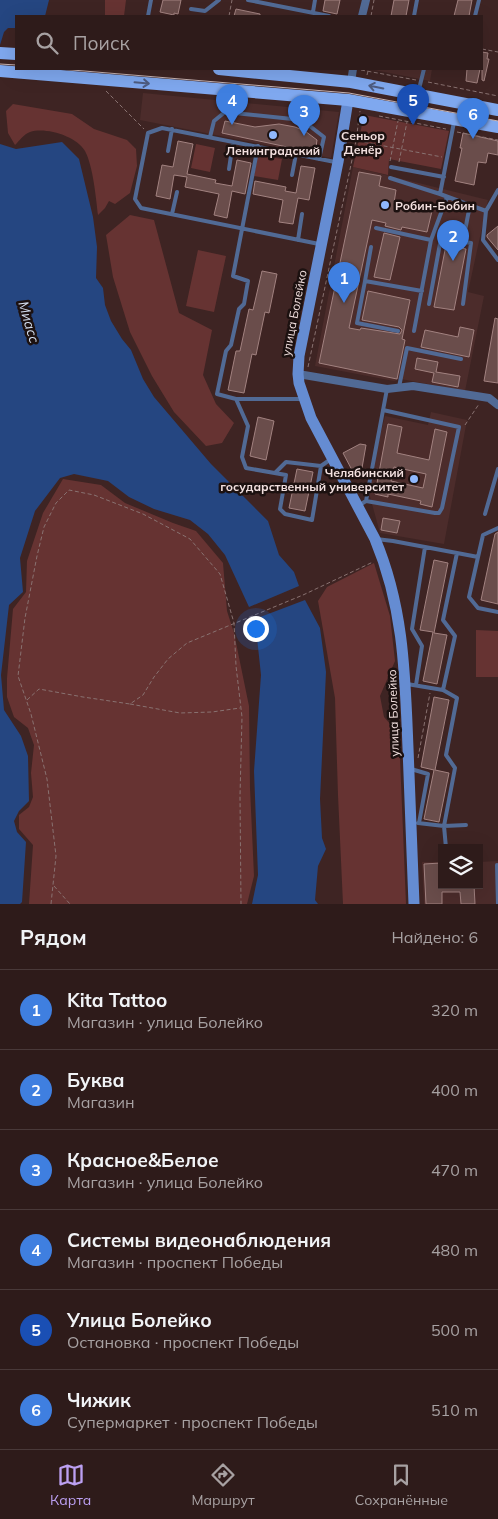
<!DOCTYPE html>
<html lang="ru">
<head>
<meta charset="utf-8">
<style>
  :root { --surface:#2e1b1a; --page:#362423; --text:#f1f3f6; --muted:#a7a1a2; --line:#493939; --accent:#bca0f2 }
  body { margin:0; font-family:Mulish,sans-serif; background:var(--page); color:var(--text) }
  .controls { position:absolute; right:15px; bottom:15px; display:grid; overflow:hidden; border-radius:0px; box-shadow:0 5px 20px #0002 }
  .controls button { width:45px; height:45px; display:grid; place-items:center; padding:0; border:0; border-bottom:1px solid var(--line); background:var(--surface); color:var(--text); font:25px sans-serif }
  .you { position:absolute; left:255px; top:628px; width:18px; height:18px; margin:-12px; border:4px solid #fff; border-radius:50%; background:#1a73e8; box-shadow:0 0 0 8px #1a73e833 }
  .badge { display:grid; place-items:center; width:32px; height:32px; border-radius:50%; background:var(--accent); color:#fff; font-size:16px; font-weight:700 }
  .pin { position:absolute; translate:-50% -41px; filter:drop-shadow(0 1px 2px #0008) }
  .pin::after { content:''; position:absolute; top:26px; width:18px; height:15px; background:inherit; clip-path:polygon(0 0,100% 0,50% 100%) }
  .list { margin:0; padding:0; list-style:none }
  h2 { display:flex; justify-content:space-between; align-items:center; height:65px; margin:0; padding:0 20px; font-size:21px }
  h2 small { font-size:16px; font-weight:400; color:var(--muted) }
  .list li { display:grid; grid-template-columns:32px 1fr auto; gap:15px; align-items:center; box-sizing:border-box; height:80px; padding:0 20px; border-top:1px solid var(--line) }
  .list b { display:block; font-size:19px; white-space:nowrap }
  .list p { margin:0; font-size:16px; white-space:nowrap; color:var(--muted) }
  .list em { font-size:16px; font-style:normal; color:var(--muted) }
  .icon { flex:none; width:28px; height:28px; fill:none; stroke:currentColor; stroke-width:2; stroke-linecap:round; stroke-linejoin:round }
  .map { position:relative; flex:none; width:498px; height:904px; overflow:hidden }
  .search { position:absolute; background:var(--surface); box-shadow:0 5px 20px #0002; left:15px; right:15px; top:15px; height:55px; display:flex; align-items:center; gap:12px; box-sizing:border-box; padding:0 18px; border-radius:0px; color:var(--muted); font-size:19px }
  .sheet { height:545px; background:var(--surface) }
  nav { display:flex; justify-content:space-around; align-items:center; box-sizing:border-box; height:70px; border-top:1px solid var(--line); background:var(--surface); font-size:14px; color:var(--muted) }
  nav a { display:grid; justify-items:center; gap:2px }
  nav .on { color:var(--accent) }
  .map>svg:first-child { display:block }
</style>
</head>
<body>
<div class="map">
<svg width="498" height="904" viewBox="0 0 498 904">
  <rect width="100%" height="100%" fill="#3e2423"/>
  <path fill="#4c2c2b" d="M369 69H432L430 81Z
    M143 93 339 112 331 158 140 120Z
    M353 167 488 200 468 292 484 296 465 391 401 379 394 381 315 366Z
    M431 412 467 420 444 544 380 533 369 493 378 444 385 416 428 425Z
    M498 861V904H424L422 862H442V885H479V862Z"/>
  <path fill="#663332" d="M105 0H126L124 16H105Z
    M13 104 72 114 94 129 127 140 136 149 137 166 130 193 115 204 109 201 105 208 98 215C96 198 93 166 85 151 76 136 46 127 30 132 24 134 19 141 15 145L8 133 6 111Z
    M364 115 449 131 441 169 389 159 388 175 353 167Z
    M196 144 215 148 210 172 191 168Z
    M258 155 282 159 278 180 254 176Z
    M130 215 154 220 179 313 212 330 203 375 216 404 234 423 222 443 206 446 174 412 152 376 130 332 113 277 106 235Z
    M198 250 226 256 214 312 186 306Z
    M63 479 101 485 125 503 173 523 196 531 223 563 227 611 234 633 249 706 250 788 254 876 247 904H29L33 845 19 829V815L29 807 33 797 31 773 34 745 28 728 14 717 7 697V678L13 609 26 592 27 561 43 513Z
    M374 563 390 616 395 661 380 696 384 717 399 734 406 904H343L338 795 335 698 318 601 327 587Z
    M476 630 498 631V677H476Z"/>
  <path fill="#254681" d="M0 0H49L45 16H16V28H8L4 32 0 45Z
    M62 142 79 159 93 217 97 247 96 278 103 288 105 305 111 321 122 339 131 350 143 379 154 397 211 464 268 521 279 555 294 572 299 586 249 607 225 555 208 534 190 520 154 509 129 497 108 481 74 474 60 478 35 511 20 558 23 592 9 605 1 675 4 710 21 736 28 756 29 801 19 811 14 821 17 832 26 842 22 902 20 904H0V144L16 149Z
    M305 600 320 628 326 672 320 799 322 838 326 849 318 866 315 900 318 904H252L258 875 254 771 261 675 255 619Z"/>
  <path fill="#6a4d4b" stroke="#a28280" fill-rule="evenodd" d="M163 0H181L178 14 174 13V15L160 12Z
    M325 0H340L337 14 323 11Z
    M394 0H409L406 16H391Z
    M458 0H472L469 16H454Z
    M236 9 260 14V16H234Z
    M482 52 488 53 487 59H489L484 81 482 80Z
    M467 69H480L477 83 466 81Z
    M225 121 255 127 279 124 295 127 305 131 317 140 315 153 222 133Z
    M463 133 498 141V155L488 153 486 163 478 162 474 185 455 181 462 148H460Z
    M178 141 193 144 187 174 216 180 215 183 232 186 237 160 251 163 245 194 232 191 227 218 214 215 219 194 185 187 187 177 174 175 170 199 156 196 162 165 173 167Z
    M301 166 315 168 309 200 298 198 293 224 279 222 283 200 253 194 255 181 286 187 285 191 296 193Z
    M359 172 381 176 379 186 396 190 394 203 432 211 427 232 402 227 401 230 385 226 386 223 372 220 349 328 360 330 361 328 400 334 402 330 399 327 362 320 368 291 410 300 402 339 405 340 397 379 319 363Z
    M498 226V250L487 237V235Z
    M384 233 400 237 390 280 374 277Z
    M446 245 466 249 454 310 434 307Z
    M262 271 277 274 269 313 265 312 256 355 252 354 244 393 228 390 236 351H240L249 309 253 310Z
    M495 318 498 319V383L484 381Z
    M460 327 474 330 469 357 421 347 425 330 458 337Z
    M417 358 438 362 436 372 460 376 458 387 432 382 434 373 415 369Z
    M258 417 274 421 266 460 250 456Z
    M388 424 402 427 397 453 429 460 435 429 447 432 432 507 420 504 421 501 388 494V497L375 494ZM394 467 426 474 423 488 391 481Z
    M360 444 366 445 362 468 353 472 343 453Z
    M297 469 313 472 305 511 289 508Z
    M383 518 400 521 397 533 381 530Z
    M498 532V604L481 600 495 534Z
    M434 560 448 563 434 633 447 635 437 684 423 681 433 632 420 630Z
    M434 697 449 700 435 770 449 773 439 822 424 819 434 770 421 767Z
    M441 863 442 885H474L475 904H461L460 892H442V904H426L424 864Z"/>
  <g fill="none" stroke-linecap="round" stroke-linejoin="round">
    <path stroke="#897271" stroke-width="1" stroke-dasharray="4 2.5" stroke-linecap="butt" d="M229 16 232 0
      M371 16 374 0
      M482 49 498 52
      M326 69H327
      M361 70 416 80
      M367 75 368 71
      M428 82 498 96
      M106 91 144 129
      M379 116 446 129
      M457 132 498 140
      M358 141 442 157
      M390 161 398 121
      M399 162 407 122
      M308 367 356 141 360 111
      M465 425 479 404
      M27 700 39 689 83 697 130 704 143 695 154 677 168 659 187 643 303 595 373 562
      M130 704 180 713 212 712 240 708
      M418 758 430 693
      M54 886 70 904
      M51 904 56 856 47 779 31 714 18 676 25 618 37 556 44 527 56 503 69 490 94 495 143 514 190 539 220 574 234 623 236 666 242 717 240 796 241 904"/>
    <path stroke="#516a95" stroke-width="4" d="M248 0 329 16
      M191 9 205 11 219 0
      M313 12 315 0
      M148 16 151 0
      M414 16 417 0
      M475 16 479 0
      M418 93 424 69
      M454 122 440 194 486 211 498 190
      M210 137 214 121 225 112 302 120 324 137 319 159
      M258 146 233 276 248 281 244 304 239 309 231 345 226 351 217 394 236 399 248 426 242 457 246 468 286 475 280 509 285 514 312 520 321 466
      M168 151 172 129
      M391 167 444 177
      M229 169 233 142
      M292 175 296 154
      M390 178 440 194
      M486 211 483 240 498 260
      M172 214 177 192
      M376 228 431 240
      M298 240 302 214
      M463 241 470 205
      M319 244 141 208 135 199 148 133 162 128 335 162
      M365 281 371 247
      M429 304 441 238 471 243 463 304
      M398 331 357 323 365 281 422 291
      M414 331 431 240 447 197
      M399 387 407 348 461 359
      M236 399H302
      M275 473 286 462 321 466 331 459
      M366 501 387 389
      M358 506 366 501 435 513H439L442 508 459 427 383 410
      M485 514 498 469
      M376 539 393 541 457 553 443 620 455 636 443 690
      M457 553 478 557 469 597 478 608 498 612
      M478 557 483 535 498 528
      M407 684 443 690 457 698 446 755 455 768 444 826 446 848
      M416 685 422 646 412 629 425 547
      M411 769 428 774 419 823
      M418 823 444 826 466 825
      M497 865 498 904"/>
    <path stroke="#516a95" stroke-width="8" d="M362 16 366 0
      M351 82 353 69
      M298 374 387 389 413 386 489 398 498 405"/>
    <path stroke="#658cd2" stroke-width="11" d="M348 100 338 162 299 356 298 374 299 383 311 418 375 539C404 608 405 674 408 748 410 800 412 852 414 904"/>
    <path stroke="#7fa8ef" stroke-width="12" d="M0 53 16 54
      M219 69 351 82 498 110
      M0 71 348 100 498 127"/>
    <path stroke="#c7b3b2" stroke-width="1" d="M0 64 16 65
      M60 69 349 93 498 121"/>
  </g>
  <defs><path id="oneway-shaft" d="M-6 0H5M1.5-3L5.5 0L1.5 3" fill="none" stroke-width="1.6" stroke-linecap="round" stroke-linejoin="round" transform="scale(1.25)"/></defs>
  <g stroke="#4e5c80">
    <use href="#oneway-shaft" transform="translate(142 83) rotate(5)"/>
    <use href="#oneway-shaft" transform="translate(376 87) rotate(-169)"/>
  </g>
  <g fill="#90b8fd" stroke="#1c1110" stroke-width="2">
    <circle cx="363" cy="120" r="5"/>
    <circle cx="273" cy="135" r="5"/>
    <circle cx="385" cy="205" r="5"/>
    <circle cx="414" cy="479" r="5"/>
  </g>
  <g text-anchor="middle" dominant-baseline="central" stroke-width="5" stroke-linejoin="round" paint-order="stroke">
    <g font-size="12" font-weight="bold" fill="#f2e0df" stroke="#1c1110">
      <text x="363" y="135">Сеньор<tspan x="363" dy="14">Денёр</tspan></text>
      <text x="273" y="150">Ленинградский</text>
      <text x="395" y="205" text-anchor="start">Робин-Бобин</text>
      <text x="404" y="472" text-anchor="end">Челябинский<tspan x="404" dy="14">государственный университет</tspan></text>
    </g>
    <g font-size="12" fill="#f2e0df" stroke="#1c1110">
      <text transform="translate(294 313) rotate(-79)">улица Болейко</text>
      <text transform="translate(393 713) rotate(-92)">улица Болейко</text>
    </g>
    <g font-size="14" font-style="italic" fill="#d3def0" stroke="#1c1110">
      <text transform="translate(29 322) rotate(74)">Миасс</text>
    </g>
  </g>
</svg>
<div class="controls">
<button><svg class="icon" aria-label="layers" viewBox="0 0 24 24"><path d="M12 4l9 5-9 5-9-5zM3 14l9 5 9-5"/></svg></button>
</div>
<div class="you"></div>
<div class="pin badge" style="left:344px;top:303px;background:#3f7fe0">1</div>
<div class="pin badge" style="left:453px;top:261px;background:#3f7fe0">2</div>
<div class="pin badge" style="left:304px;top:136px;background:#3f7fe0">3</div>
<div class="pin badge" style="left:232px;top:125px;background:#3f7fe0">4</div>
<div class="pin badge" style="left:413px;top:125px;background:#1a4fb4">5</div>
<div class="pin badge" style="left:473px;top:139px;background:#3f7fe0">6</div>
<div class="search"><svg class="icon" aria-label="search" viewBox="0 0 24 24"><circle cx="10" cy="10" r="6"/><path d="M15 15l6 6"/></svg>Поиск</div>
</div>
<section class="sheet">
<h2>Рядом<small>Найдено: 6</small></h2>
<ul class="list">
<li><span class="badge" style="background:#3f7fe0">1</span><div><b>Kita Tattoo</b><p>Магазин · улица Болейко</p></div><em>320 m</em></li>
<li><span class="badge" style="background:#3f7fe0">2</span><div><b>Буква</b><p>Магазин</p></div><em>400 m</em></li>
<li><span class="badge" style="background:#3f7fe0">3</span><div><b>Красное&amp;Белое</b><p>Магазин · улица Болейко</p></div><em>470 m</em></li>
<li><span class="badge" style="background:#3f7fe0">4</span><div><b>Системы видеонаблюдения</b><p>Магазин · проспект Победы</p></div><em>480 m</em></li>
<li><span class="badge" style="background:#1a4fb4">5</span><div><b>Улица Болейко</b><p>Остановка · проспект Победы</p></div><em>500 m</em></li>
<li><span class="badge" style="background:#3f7fe0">6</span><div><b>Чижик</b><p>Супермаркет · проспект Победы</p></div><em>510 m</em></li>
</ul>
</section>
<nav>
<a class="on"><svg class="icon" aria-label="map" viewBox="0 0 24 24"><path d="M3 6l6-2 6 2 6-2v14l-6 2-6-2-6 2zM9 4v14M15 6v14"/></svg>Карта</a>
<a><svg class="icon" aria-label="directions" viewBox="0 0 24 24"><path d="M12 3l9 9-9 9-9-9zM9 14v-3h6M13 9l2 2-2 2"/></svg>Маршрут</a>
<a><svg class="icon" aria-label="saved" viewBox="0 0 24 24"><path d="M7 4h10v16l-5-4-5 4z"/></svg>Сохранённые</a>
</nav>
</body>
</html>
